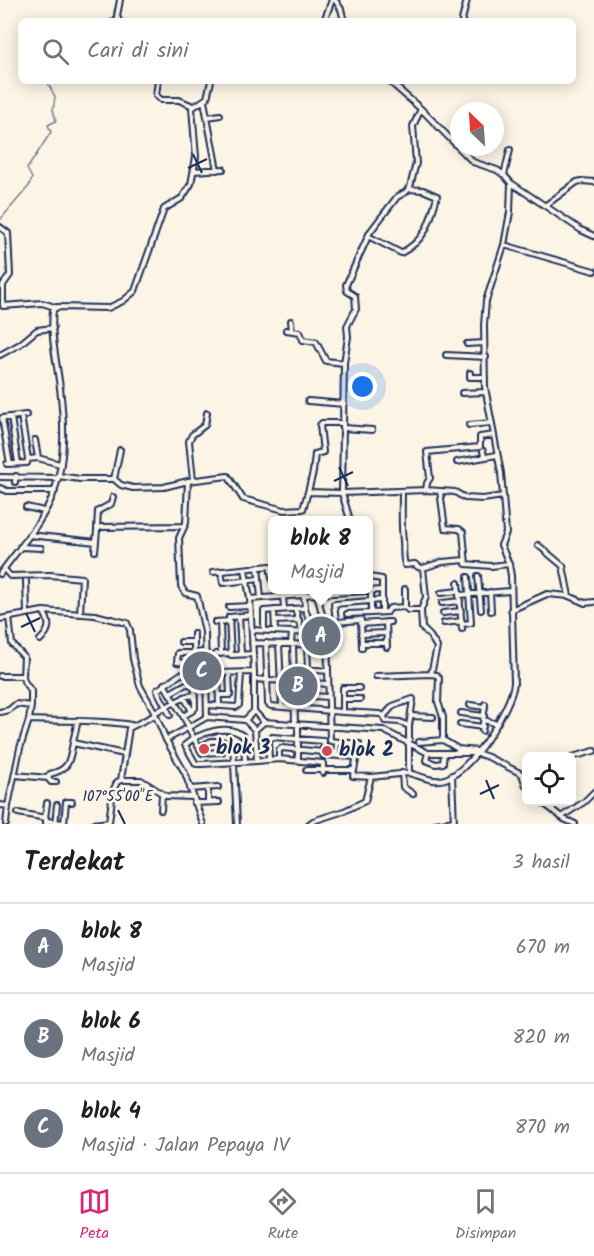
<!DOCTYPE html>
<html lang="id">
<head>
<meta charset="utf-8">
<style>
  :root { --surface:#fff; --page:#f6f6f6; --text:#202124; --muted:#757577; --line:#e0e0e0; --accent:#db2777 }
  body { margin:0; font-family:Kalam,sans-serif; background:var(--page); color:var(--text) }
  .controls { position:absolute; right:18px; bottom:18px; display:grid; overflow:hidden; border-radius:9px; box-shadow:0 3px 15px #0003 }
  .controls button { width:54px; height:54px; display:grid; place-items:center; padding:0; border:0; border-bottom:2px solid var(--line); background:var(--surface); color:var(--text); font:30px sans-serif }
  .compass { position:absolute; left:450px; top:102px; width:54px; height:54px; border-radius:50%; background:var(--surface); box-shadow:0 3px 15px #0003; rotate:335deg }
  .you { position:absolute; left:363px; top:387px; width:21px; height:21px; margin:-15px; border:4px solid #fff; border-radius:50%; background:#1a73e8; box-shadow:0 0 0 9px #1a73e833 }
  .badge { display:grid; place-items:center; width:39px; height:39px; border-radius:50%; background:var(--accent); color:#fff; font-size:20px; font-weight:700 }
  .pin { position:absolute; translate:-50% -50%; border:3px solid #fff; box-shadow:0 2px 6px #0006 }
  .popup { position:absolute; left:268px; top:516px; width:105px; height:78px; box-sizing:border-box; display:grid; place-content:center; border-radius:9px; background:var(--surface); filter:drop-shadow(0 2px 4px #0005); font-size:20px; white-space:nowrap; color:var(--muted) }
  .popup b { font-size:22px; color:var(--text) }
  .popup::after { content:''; position:absolute; left:50%; top:100%; margin-left:-12px; border:12px solid transparent; border-top-color:var(--surface) }
  .list { margin:0; padding:0; list-style:none }
  h2 { display:flex; justify-content:space-between; align-items:center; height:78px; margin:0; padding:0 24px; font-size:26px }
  h2 small { font-size:20px; font-weight:400; color:var(--muted) }
  .list li { display:grid; grid-template-columns:39px 1fr auto; gap:18px; align-items:center; box-sizing:border-box; height:90px; padding:0 24px; border-top:2px solid var(--line) }
  .list b { display:block; font-size:22px; white-space:nowrap }
  .list p { margin:0; font-size:20px; white-space:nowrap; color:var(--muted) }
  .list em { font-size:20px; font-style:normal; color:var(--muted) }
  .icon { flex:none; width:33px; height:33px; fill:none; stroke:currentColor; stroke-width:2; stroke-linecap:round; stroke-linejoin:round }
  .map { position:relative; flex:none; width:594px; height:824px; overflow:hidden }
  .search { position:absolute; background:var(--surface); box-shadow:0 3px 15px #0003; left:18px; right:18px; top:18px; height:66px; display:flex; align-items:center; gap:15px; box-sizing:border-box; padding:0 21px; border-radius:9px; color:var(--muted); font-size:22px }
  .sheet { height:348px; background:var(--surface) }
  nav { display:flex; justify-content:space-around; align-items:center; box-sizing:border-box; height:84px; border-top:2px solid var(--line); background:var(--surface); font-size:16px; color:var(--muted) }
  nav a { display:grid; justify-items:center; gap:3px }
  nav .on { color:var(--accent) }
  .map>svg:first-child { display:block }
</style>
</head>
<body>
<div class="map">
<svg width="594" height="824" viewBox="0 0 594 824">
  <rect width="100%" height="100%" fill="#fcf5e5"/>
  <filter id="ink" filterUnits="userSpaceOnUse"><feTurbulence type="fractalNoise" baseFrequency=".0167" numOctaves="2"/><feDisplacementMap in="SourceGraphic" scale="12" xChannelSelector="R" yChannelSelector="G"/><feConvolveMatrix kernelMatrix="1 2 1 2 8 2 1 2 1" color-interpolation-filters="sRGB"/></filter>
  <g filter="url(#ink)">
    <g fill="none" stroke-linecap="round" stroke-linejoin="round">
      <path stroke="#767f94" stroke-width="1.5" d="M106 21 115 18 114 11 118 1
        M0 220 29 186 32 178 27 169 51 132 48 125 56 121 53 110 55 97 47 81"/>
      <defs>
        <path id="minor" d="M335 0 341 9 344 21
          M462 20 467 0
          M119 21 117 16 120 0
          M324 21 332 0
          M158 81 156 95 161 100H179L193 106
          M389 81 421 109 473 162 497 170 504 175 511 183 581 230 594 236
          M204 101 217 170
          M208 117 220 115
          M194 171 223 169
          M504 175 510 150
          M546 205 577 182 582 181 594 182
          M0 227 8 233 10 275 3 285V306L42 303 55 307
          M368 236 401 253C427 239 430 222 437 196L423 190 408 189
          M504 245 594 271
          M291 321 292 331
          M286 330 300 332 303 340 316 342 326 361 344 363
          M467 344 484 343
          M0 355 20 344 37 330 53 328
          M446 355 486 357
          M470 373V377H485
          M462 393 486 392
          M308 401 344 404
          M21 416 28 459
          M11 417 18 463
          M469 425 492 423
          M344 428 372 430
          M35 440 38 458 60 464
          M483 451 484 457
          M457 462 497 455
          M7 464 27 463 28 459 38 458
          M10 464 2 418 26 415
          M58 476 80 479H114L121 485 133 488 164 487 188 481
          M0 477 58 478
          M114 479 120 450
          M193 480 189 441 192 435 205 425 207 413
          M15 482 16 476
          M0 488 7 491H55
          M426 490 427 483 430 478 427 452 480 447V437L494 435
          M402 491C402 508 401 525 403 541 404 550 402 554 405 565L415 564 418 567 423 568 426 597 421 610 422 628 430 636 437 647 431 674 437 675 439 678 438 702 443 717V740
          M440 491 445 528 459 529 463 532 466 564 491 566 509 564
          M308 492 313 472 315 454 323 452 320 425 322 423H343
          M503 496 501 473 485 387 484 325 486 301 504 245 510 212 511 183
          M26 507 44 511
          M97 529 98 511 111 504 113 497
          M29 535 96 542 97 530 101 527 184 526
          M538 545 563 566 569 596
          M20 547 41 548
          M95 551 96 542
          M258 567 261 598
          M423 568 442 562 465 560
          M4 569 10 576 50 575 82 578 80 613
          M245 569 250 599
          M221 571 223 583 259 579
          M213 572 270 566 273 583
          M0 574C19 548 45 520 55 489 66 456 64 422 60 388 57 363 50 335 53 310L57 307 108 308 123 301 135 291 164 209 182 198 191 184 196 157 192 108 207 98 211 81
          M478 576 481 610
          M369 577 382 579V590
          M26 581 27 613
          M458 583 462 629
          M405 589V607
          M490 592 491 611
          M441 593 459 591
          M317 594 382 590V612
          M304 595 305 608
          M460 595 510 591
          M283 596 284 609
          M442 603 460 601
          M229 607 250 606
          M295 609 302 632
          M274 610 275 631
          M511 610 547 594 569 596 585 603 594 602
          M371 613 387 612 390 608 405 607 408 610H421
          M443 613 461 611
          M347 614 371 613V591
          M251 615 229 617 231 655 253 654
          M239 616 241 654
          M0 619 43 611 95 615 127 623 130 630 133 659 140 686 153 709 166 740 185 773 203 824
          M275 621 299 620
          M336 621 334 604 382 600
          M215 622 230 621
          M220 622 221 654
          M386 622 387 647
          M324 623 361 620 362 648
          M444 623 462 621
          M361 624 390 622
          M462 624 471 623 468 577
          M252 630 312 633 313 632 305 608 264 611V631
          M194 634V653L206 652
          M361 634 386 633
          M40 640C50 631 51 623 43 611
          M181 642H194
          M252 643 327 645
          M266 643 268 704 271 706 343 712V688H359
          M362 643H387
          M279 644 282 707
          M291 644 292 632
          M293 644 295 724
          M307 645 308 669
          M216 654 231 653
          M294 668 328 671
          M254 672 250 599 317 594 327 634 330 741 359 744 353 776 371 777
          M218 673 219 706
          M0 676H23
          M376 676 431 674
          M254 679 328 684
          M164 684 183 716 192 711 184 697
          M170 693 186 684 195 685
          M219 695H230L229 673
          M295 695 329 697
          M343 699H360
          M207 705 236 707 239 705 241 673
          M470 705 485 707
          M192 711 195 708 194 653H178L177 662 194 664
          M254 711 264 722 255 730
          M0 712 9 710 16 704 31 706
          M154 713 187 696 195 695
          M461 713 484 716
          M170 715 157 690 181 674 254 672V711L245 720 207 717
          M183 716 189 727
          M384 716 393 706 413 699 409 726
          M411 716 433 717
          M29 720C63 722 96 719 131 725
          M245 720 255 730 257 761 202 764H196L185 745C198 733 230 722 244 737L245 761
          M484 720 497 724
          M264 722 383 730 428 753H476L488 757 522 774 526 786
          M298 724V760
          M460 724 483 727
          M188 728 202 753 222 752V741L233 744 237 824
          M482 731 485 704
          M166 740 207 717 205 632 197 596 185 593 181 586 179 538 186 523 188 481 228 476 243 499 284 510 303 509 308 492 342 493 350 520
          M73 742 78 720
          M419 742 443 740 458 749 477 751
          M199 747 211 741H222
          M428 753 426 760 436 764 443 763 444 753
          M323 755 357 757
          M336 755 337 742
          M572 757 594 751
          M269 759 268 741 272 737 323 741
          M279 759V750L282 748 323 752 324 741
          M257 761 279 759 323 763V773
          M306 770H354
          M402 773 403 787 413 794
          M409 773C421 776 433 783 445 779 471 771 511 709 514 683L511 576 509 564 501 545 506 533 503 496 483 499 465 498 455 492 426 490 342 493 344 363 348 337 347 326 356 309 355 296 347 291 346 285 370 232 397 197 406 192 410 187 416 163 413 126 421 109
          M15 775 48 778 51 782H56
          M452 775 454 824
          M48 778 50 774C70 769 69 761 73 743L124 754
          M121 780H141L166 796 192 797
          M208 788V802
          M190 789 218 787
          M542 802 564 819 575 824
          M194 803 219 802
          M0 805 8 806
          M161 810 162 795
          M18 813 46 818V824
          M561 817 584 802 594 792
          M45 818 47 803
          M47 821 64 823
          M6 824 8 806 20 748 29 720 31 706V691L24 681 23 676 24 657 12 644 9 617
          M55 824 57 805
          M64 824 66 802H72
          M93 824 109 822 113 791 117 782 121 780 129 728 155 715
          M309 824 313 821 344 811 365 801 371 777 409 773V726L400 722 385 721 384 716 380 714 343 712
          M435 824 454 821"/>
      </defs>
      <use href="#minor" stroke="#1b2f5e" stroke-width="8"/>
      <use href="#minor" stroke="#fcf5e5" stroke-width="4"/>
    </g>
  </g>
  <path fill="none" stroke="#1b2f5e" stroke-width="2" d="M193 154 202 173M188 168 207 159M339 467 348 486M334 481 353 472M26 613 35 632M21 627 40 618M486 780 494 799M480 794 499 785M118 810 125 824"/>
  <g fill="#d1495b" stroke="#fcf5e5" stroke-width="2">
    <circle cx="204" cy="749" r="6"/>
    <circle cx="327" cy="751" r="6"/>
  </g>
  <g text-anchor="middle" dominant-baseline="central" stroke-width="5" stroke-linejoin="round" paint-order="stroke">
    <g font-size="20" font-weight="bold" fill="#1b2f5e" stroke="#fcf5e5" text-anchor="start">
      <text x="216" y="749">blok 3</text>
      <text x="339" y="751">blok 2</text>
    </g>
  </g>
  <g font-size="15" text-anchor="middle" fill="#1b2f5e" stroke="#fcf5e5" stroke-width="5" stroke-linejoin="round" paint-order="stroke">
    <text x="118" y="801">107°55'00"E</text>
  </g>
</svg>
<div class="controls">
<button><svg class="icon" aria-label="locate" viewBox="0 0 24 24"><circle cx="12" cy="12" r="6"/><path d="M12 2v4M12 18v4M2 12h4M18 12h4"/></svg></button>
</div>
<svg class="compass" viewBox="-18 -18 36 36"><path d="M0-13l5 13h-10z" fill="#e53935"/><path d="M0 13l5-13h-10z" fill="#757577"/></svg>
<div class="you"></div>
<div class="pin badge" style="left:321px;top:636px;background:#6b7280">A</div>
<div class="popup"><b>blok 8</b>Masjid</div>
<div class="pin badge" style="left:298px;top:686px;background:#6b7280">B</div>
<div class="pin badge" style="left:202px;top:671px;background:#6b7280">C</div>
<div class="search"><svg class="icon" aria-label="search" viewBox="0 0 24 24"><circle cx="10" cy="10" r="6"/><path d="M15 15l6 6"/></svg>Cari di sini</div>
</div>
<section class="sheet">
<h2>Terdekat<small>3 hasil</small></h2>
<ul class="list">
<li><span class="badge" style="background:#6b7280">A</span><div><b>blok 8</b><p>Masjid</p></div><em>670 m</em></li>
<li><span class="badge" style="background:#6b7280">B</span><div><b>blok 6</b><p>Masjid</p></div><em>820 m</em></li>
<li><span class="badge" style="background:#6b7280">C</span><div><b>blok 4</b><p>Masjid · Jalan Pepaya IV</p></div><em>870 m</em></li>
</ul>
</section>
<nav>
<a class="on"><svg class="icon" aria-label="map" viewBox="0 0 24 24"><path d="M3 6l6-2 6 2 6-2v14l-6 2-6-2-6 2zM9 4v14M15 6v14"/></svg>Peta</a>
<a><svg class="icon" aria-label="directions" viewBox="0 0 24 24"><path d="M12 3l9 9-9 9-9-9zM9 14v-3h6M13 9l2 2-2 2"/></svg>Rute</a>
<a><svg class="icon" aria-label="saved" viewBox="0 0 24 24"><path d="M7 4h10v16l-5-4-5 4z"/></svg>Disimpan</a>
</nav>
</body>
</html>
